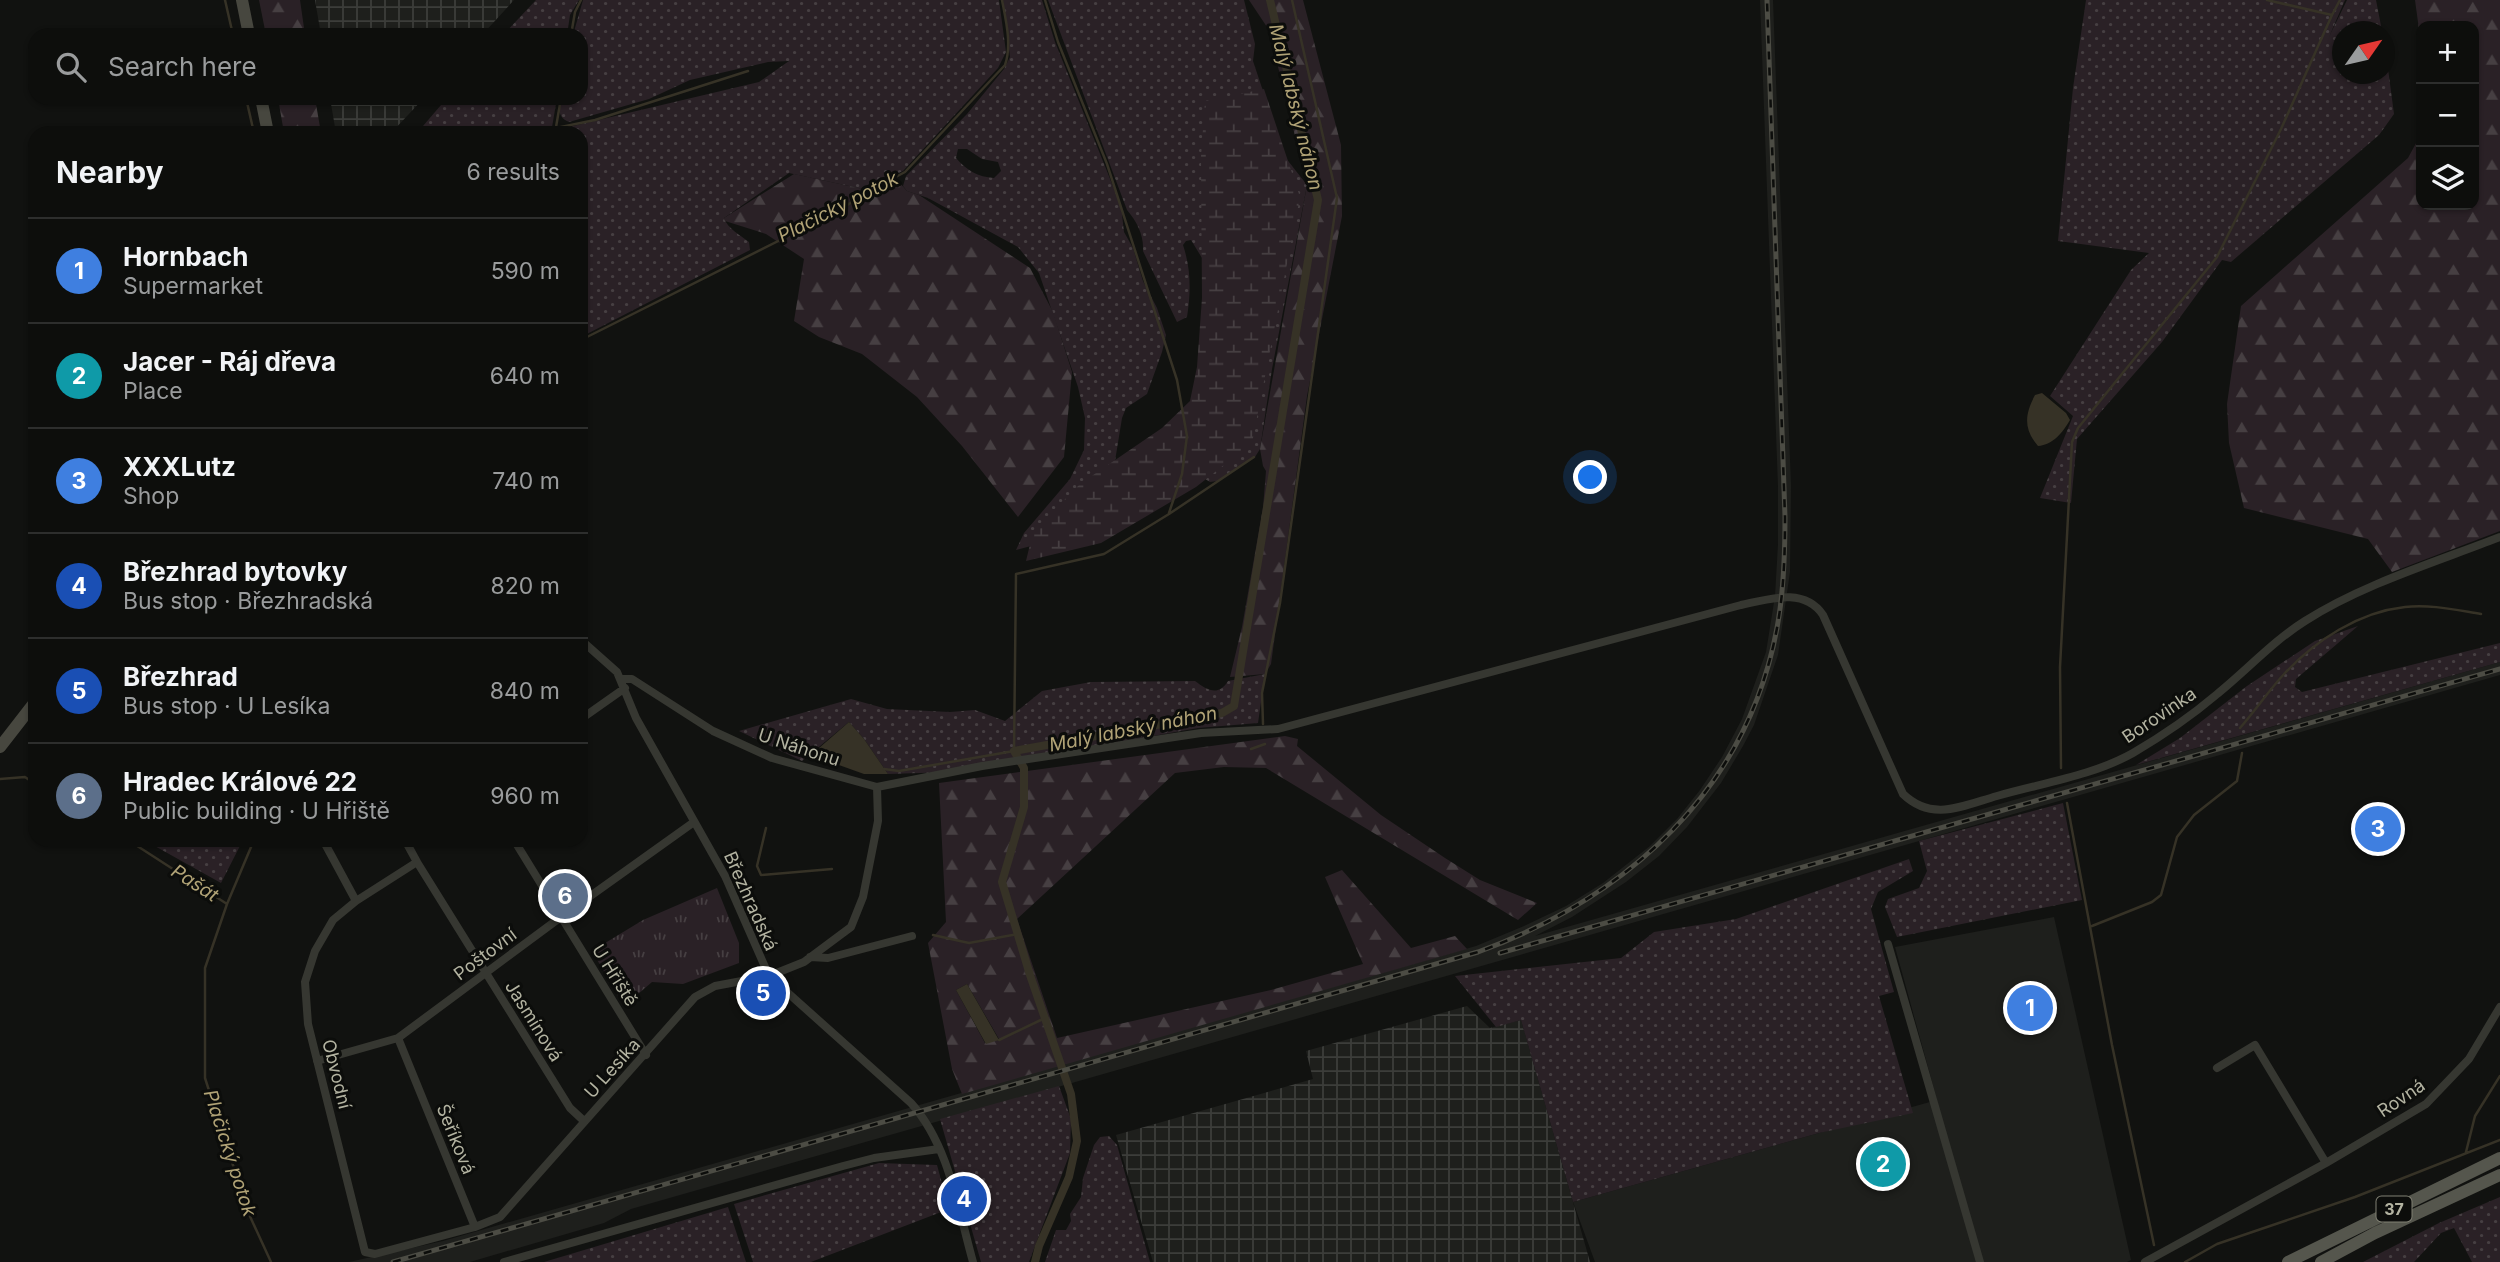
<!DOCTYPE html>
<html lang="en">
<head>
<meta charset="utf-8">
<style>
  :root { --surface:#0d0e0c; --page:#1b1c1a; --text:#f1f3f6; --muted:#9a9c9d; --line:#2d2e2d; --accent:#9398f7 }
  body { margin:0; font-family:Inter,sans-serif; background:var(--page); color:var(--text) }
  .controls { position:absolute; right:21px; top:21px; display:grid; overflow:hidden; border-radius:14px; box-shadow:0 2px 5px #0004 }
  .controls button { width:63px; height:63px; display:grid; place-items:center; padding:0; border:0; border-bottom:2px solid var(--line); background:var(--surface); color:var(--text); font:35px sans-serif }
  .compass { position:absolute; left:2332px; top:21px; width:63px; height:63px; border-radius:50%; background:var(--surface); box-shadow:0 2px 5px #0004; rotate:56deg }
  .you { position:absolute; left:1591px; top:478px; width:24px; height:24px; margin:-18px; border:5px solid #fff; border-radius:50%; background:#1a73e8; box-shadow:0 0 0 10px #1a73e833 }
  .badge { display:grid; place-items:center; width:46px; height:46px; border-radius:50%; background:var(--accent); color:#fff; font-size:23px; font-weight:700 }
  .pin { position:absolute; translate:-50% -50%; border:4px solid #fff; box-shadow:0 2px 7px #0006 }
  .list { margin:0; padding:0; list-style:none }
  h2 { display:flex; justify-content:space-between; align-items:center; height:91px; margin:0; padding:0 28px; font-size:30px }
  h2 small { font-size:23px; font-weight:400; color:var(--muted) }
  .list li { display:grid; grid-template-columns:46px 1fr auto; gap:21px; align-items:center; box-sizing:border-box; height:105px; padding:0 28px; border-top:2px solid var(--line) }
  .list b { display:block; font-size:26px; white-space:nowrap }
  .list p { margin:0; font-size:23px; white-space:nowrap; color:var(--muted) }
  .list em { font-size:23px; font-style:normal; color:var(--muted) }
  .icon { flex:none; width:38px; height:38px; fill:none; stroke:currentColor; stroke-width:2; stroke-linecap:round; stroke-linejoin:round }
  .map { position:relative; flex:none; width:2500px; height:1262px; overflow:hidden }
  .search { position:absolute; background:var(--surface); box-shadow:0 2px 5px #0004; left:28px; top:28px; width:560px; height:77px; display:flex; align-items:center; gap:18px; box-sizing:border-box; padding:0 24px; border-radius:21px; color:var(--muted); font-size:26px }
  .panel { position:absolute; background:var(--surface); box-shadow:0 2px 5px #0004; left:28px; top:126px; width:560px; height:721px; border-radius:21px }
  .map>svg:first-child { display:block }
</style>
</head>
<body>
<div class="map">
<svg width="2500" height="1262" viewBox="0 0 2500 1262">
  <defs>
    <pattern id="industrial-grid" width="8" height="8" patternUnits="userSpaceOnUse" patternTransform="scale(1.75)"><rect width="8" height="8" fill="#1e1f1c"/><path d="M0 4h8M4 0v8" fill="none" stroke="#3c3d3a"/></pattern>
    <pattern id="grass-dots" width="8" height="8" patternUnits="userSpaceOnUse" patternTransform="scale(1.75)"><rect width="8" height="8" fill="#2a2126"/><path d="M2 2h.1M6 6h.1" fill="none" stroke="#463f42" stroke-width="1.8" stroke-linecap="round"/></pattern>
    <pattern id="forest-firs" width="22" height="20" patternUnits="userSpaceOnUse" patternTransform="scale(1.75)"><rect width="22" height="20" fill="#2a2126"/><path d="M5 1l3.5 6h-7zM16 11l3.5 6h-7z" fill="#463f42"/></pattern>
    <pattern id="wetland-marsh" width="20" height="14" patternUnits="userSpaceOnUse" patternTransform="scale(1.75)"><rect width="20" height="14" fill="#2a2126"/><path d="M1 5h8M5 5V1M11 12h8M15 12V8" fill="none" stroke="#463f42"/></pattern>
    <pattern id="park-tufts" width="24" height="20" patternUnits="userSpaceOnUse" patternTransform="scale(1.75)"><rect width="24" height="20" fill="#2a2126"/><path d="M3 7l-1-3M5 7V3M7 7l1-3M15 17l-1-3M17 17v-4M19 17l1-3" fill="none" stroke="#463f42"/></pattern>
  </defs>
  <rect width="100%" height="100%" fill="#111210"/>
  <path fill="#1e1f1c" d="M1760 0H1773L1791 486 1790 572 1778 655 1754 725 1743 746 1721 783 1687 827 1659 856 1626 882 1572 917 1535 936 2500 662V675L631 1209 604 1223 470 1262H349L443 1241 1476 946 1524 926 1566 906 1603 883 1650 846 1677 819 1700 790 1722 757 1742 719 1766 652 1775 596 1778 544V487Z
    M2054 917 2131 1260 2127 1262H1595L1573 1202 1937 1100 1895 947Z"/>
  <path fill="url(#industrial-grid)" d="M315 0H514L482 35H321Z
    M330 98H424L391 133H336Z
    M1467 1006 1490 1028 1521 1020 1590 1262H1153L1116 1135 1313 1079 1306 1051Z"/>
  <path fill="url(#grass-dots)" fill-rule="evenodd" d="M536 0H579L570 15 567 35H503Z
    M583 0H999L1006 52 998 68 903 171 863 189 789 173 724 218C728 229 740 235 749 242L750 250 581 337V133H562L573 126 759 82 789 61 768 62 690 80 649 99 569 122C557 117 559 109 561 98H581V35H573Z
    M1003 0H1042L1055 42 1121 206 1124 232 1133 248 1143 281 1157 308 1166 335 1162 352 1147 394 1126 408 1122 418 1115 461 1046 542 1016 550 1024 533 1070 479 1084 450 1085 418 1078 387 1039 273 1018 247 928 198 907 191 903 186 906 176 967 114 1004 69 1010 57ZM958 149H967L982 159 998 162 1001 171 994 178C978 177 966 170 956 158Z
    M1048 0H1244L1255 44 1253 61 1285 157 1307 185 1272 369 1260 449 1255 457 1217 481 1210 482 1202 477 1210 271 1191 240 1186 241 1183 245C1191 269 1191 292 1187 317L1177 322 1143 251C1144 235 1137 222 1127 210Z
    M2086 0H2345L2329 37 2347 0H2376L2382 31 2342 32V74H2384L2385 46 2394 114 2379 135 2231 262 2222 260 2162 342 2077 439 2071 503 2040 498 2073 416 2050 396 2131 270 2149 253 2058 241 2073 88Z
    M447 98H557L551 133H417Z
    M2358 626 2296 679 2295 687 2302 692 2500 643V662L2136 765 2180 738 2247 686 2315 641Z
    M1265 674 1258 723 1198 728 951 772 888 774 864 739 849 722 802 761 739 731 851 699 887 709 950 712 975 710 1005 721 1042 691 1091 682 1195 681C1207 690 1218 697 1228 681Z
    M2063 803 2082 900 1897 937 1885 907 1888 899 1919 888 1927 871 1919 841Z
    M144 840H243L221 883Z
    M1909 859 1913 871 1878 892 1871 909 1894 992 1879 996 1913 1113 1819 1133 1573 1202 1521 1020 1496 1027 1455 976 1621 958 1654 932 1736 919Z
    M1059 1086 1071 1119 1070 1153 1029 1262H981L940 1119Z
    M1109 1136 1117 1145 1150 1262H1045L1056 1230H1066L1071 1221 1070 1214 1081 1197 1083 1178 1094 1145 1100 1137Z
    M879 1163 937 1165 949 1209 811 1262H753L734 1204Z
    M2500 1197V1262H2472L2454 1228 2441 1233 2414 1262H2363L2439 1223Z
    M728 1207 746 1262H544Z"/>
  <path fill="url(#forest-firs)" fill-rule="evenodd" d="M259 0H300L305 35H266Z
    M1249 0H1303L1341 145 1342 216 1307 396 1271 664 1265 674 1230 677 1242 627 1263 508 1266 471 1263 466 1260 449 1307 185 1269 30Z
    M2415 0H2500V531L2392 572 2368 539 2244 508 2229 443 2227 404 2241 306 2408 158 2421 134V205H2474V26H2421V44Z
    M278 98H315L321 133H284Z
    M794 174 863 189 883 180 891 187 899 182 907 191 919 195 1030 268 1053 312 1072 372 1064 457 1018 517 962 446 917 397 862 354 819 337 794 321 804 259 766 234 725 221 724 218Z
    M1285 736 1298 739 1297 746 1381 815 1445 858 1480 880 1537 903 1518 920 1266 768 1224 767 1175 773 1017 919 1057 1038 1271 990 1363 964 1325 877 1342 870 1411 948 1455 936 1467 949 962 1094 952 1069 928 943 946 922 939 783ZM967 984 999 1039 985 1043 956 990Z"/>
  <path fill="url(#wetland-marsh)" d="M1264 89 1300 197 1252 443 1196 487 1101 543 1026 561 1033 532 1080 484 1162 428 1190 401 1197 367 1202 298 1201 157 1205 101Z"/>
  <path fill="url(#park-tufts)" d="M717 888 739 943V963L683 984 652 982 624 1006 592 951 643 920Z"/>
  <path fill="#363226" d="M2042 393 2066 413 2070 420C2063 432 2053 445 2038 446 2023 429 2025 414 2035 395Z
    M849 722 864 739 888 774H864L811 755Z
    M967 984 999 1040 986 1044 956 990Z"/>
  <g fill="none" stroke-linecap="round" stroke-linejoin="round">
    <path stroke="#363226" stroke-width="2.5" d="M225 0 233 35
      M1045 0 1058 42 1107 164 1177 380 1187 436 1182 474 1169 513
      M2332 15 2340 0
      M571 35 575 12 581 0
      M246 98 254 133
      M556 128 595 120 748 71
      M555 133 561 98
      M581 340 838 211 866 193 905 172 1005 65C1012 45 1006 21 1002 0
      M1263 724 1262 693 1280 603 1337 198 1292 0
      M2240 728C2256 710 2269 690 2285 673 2316 640 2359 612 2405 607 2430 604 2456 610 2481 614
      M1251 749 1265 744
      M803 756 808 752 812 753
      M2061 768 2060 667 2072 442 2078 428 2217 257 2281 129 2332 15 2267 0
      M884 769 899 771 1014 751 1016 574 1104 554 1169 514 1254 457
      M0 779 25 777 35 784
      M2067 803 2112 1045 2154 1245
      M766 828 757 866 761 875 832 869
      M128 840 227 904
      M254 840 227 904 205 968V1078L248 1212 271 1262
      M2092 926 2152 902 2161 895 2177 837 2194 815 2237 781 2242 753
      M933 935 969 943 1018 934
      M999 1040 1045 1018
      M2466 1152 2475 1116 2500 1076
      M2185 1262 2217 1244 2355 1197 2500 1140"/>
    <path stroke="#363226" stroke-width="8" d="M1035 1262 1039 1246 1069 1177 1077 1141 1071 1094 1030 975 1002 882 1024 807V768L1014 751 1222 713 1234 706 1318 200 1270 0"/>
    <path stroke="#363731" stroke-width="8" d="M581 640 617 672 636 718 725 876 769 976 911 1103C949 1145 958 1209 973 1262
      M621 679H632L713 731 772 758 877 787 982 766 1201 733 1278 729 1741 605C1769 599 1804 587 1823 615L1903 794C1932 822 1962 806 1997 796 2042 783 2092 776 2133 753 2162 736 2190 717 2216 695 2246 671 2273 641 2305 621 2363 584 2436 562 2500 537
      M581 719 625 688
      M323 840 356 901
      M405 840 417 862 356 901 333 920 315 951 305 982 308 1024 365 1252 375 1254 475 1227
      M514 840 646 1055
      M417 862 570 1108 584 1121
      M1888 944 1980 1262
      M810 957 828 958 912 936
      M398 1038 475 1227 500 1217 695 997 715 986 769 976 804 962 851 927 863 897 878 821 877 787
      M317 1061 398 1038 561 917 694 822
      M2217 1068 2255 1045 2326 1163
      M504 1262 843 1166 874 1158 939 1149
      M2145 1262 2326 1163 2426 1104 2469 1059 2500 1007"/>
    <path stroke="#47473f" stroke-width="12" d="M242 0 249 35
      M261 98 268 133
      M0 747 35 702"/>
    <path stroke="#55564d" stroke-width="12" d="M2288 1262 2500 1158
      M2321 1262 2375 1233 2500 1175"/>
    <defs>
      <path id="rail" d="M1500 953 2500 669
        M393 1262 1478 952C1628 897 1747 790 1777 628 1784 591 1785 554 1785 517L1767 0"/>
    </defs>
    <use href="#rail" stroke="#4c4c44" stroke-width="5"/>
    <use href="#rail" stroke="#0c0d0b" stroke-width="2.5" stroke-dasharray="8" stroke-linecap="butt"/>
  </g>
  <g text-anchor="middle" dominant-baseline="central" stroke-width="6" stroke-linejoin="round" paint-order="stroke">
    <rect fill="#0c0d0b" stroke="#818174" stroke-width="2" x="2376.5" y="1196.5" width="35" height="25" rx="5"/>
    <g font-size="16" font-weight="bold" fill="#b3b3a1">
      <text x="2394" y="1209">37</text>
    </g>
    <g font-size="18" fill="#b3b3a1" stroke="#0c0d0b">
      <text transform="translate(2159 715) rotate(-34)">Borovinka</text>
      <text transform="translate(799 747) rotate(18)">U Náhonu</text>
      <text transform="translate(751 901) rotate(66)">Březhradská</text>
      <text transform="translate(485 954) rotate(-37)">Poštovní</text>
      <text transform="translate(615 975) rotate(58)">U Hřiště</text>
      <text transform="translate(534 1021) rotate(58)">Jasmínová</text>
      <text transform="translate(612 1068) rotate(-48)">U Lesíka</text>
      <text transform="translate(337 1074) rotate(76)">Obvodní</text>
      <text transform="translate(2401 1098) rotate(-34)">Rovná</text>
      <text transform="translate(456 1139) rotate(68)">Šeříková</text>
    </g>
    <g font-size="19" font-style="italic" fill="#b1a376" stroke="#0c0d0b">
      <text transform="translate(1296 107) rotate(76)">Malý labský náhon</text>
      <text transform="translate(838 207) rotate(-27)">Plačický potok</text>
      <text transform="translate(1133 729) rotate(-11)">Malý labský náhon</text>
      <text transform="translate(195 883) rotate(33)">Pašát</text>
      <text transform="translate(230 1153) rotate(72)">Plačický potok</text>
    </g>
  </g>
</svg>
<div class="controls">
<button>+</button>
<button>−</button>
<button><svg class="icon" aria-label="layers" viewBox="0 0 24 24"><path d="M12 4l9 5-9 5-9-5zM3 14l9 5 9-5"/></svg></button>
</div>
<svg class="compass" viewBox="-18 -18 36 36"><path d="M0-13l5 13h-10z" fill="#e53935"/><path d="M0 13l5-13h-10z" fill="#9a9c9d"/></svg>
<div class="you"></div>
<div class="pin badge" style="left:2030px;top:1008px;background:#3f7fe0">1</div>
<div class="pin badge" style="left:1883px;top:1164px;background:#0f9aa8">2</div>
<div class="pin badge" style="left:2378px;top:829px;background:#3f7fe0">3</div>
<div class="pin badge" style="left:964px;top:1199px;background:#1a4fb4">4</div>
<div class="pin badge" style="left:763px;top:993px;background:#1a4fb4">5</div>
<div class="pin badge" style="left:565px;top:896px;background:#5c6f8a">6</div>
<div class="search"><svg class="icon" aria-label="search" viewBox="0 0 24 24"><circle cx="10" cy="10" r="6"/><path d="M15 15l6 6"/></svg>Search here</div>
<section class="panel">
<h2>Nearby<small>6 results</small></h2>
<ul class="list">
<li><span class="badge" style="background:#3f7fe0">1</span><div><b>Hornbach</b><p>Supermarket</p></div><em>590 m</em></li>
<li><span class="badge" style="background:#0f9aa8">2</span><div><b>Jacer - Ráj dřeva</b><p>Place</p></div><em>640 m</em></li>
<li><span class="badge" style="background:#3f7fe0">3</span><div><b>XXXLutz</b><p>Shop</p></div><em>740 m</em></li>
<li><span class="badge" style="background:#1a4fb4">4</span><div><b>Březhrad bytovky</b><p>Bus stop · Březhradská</p></div><em>820 m</em></li>
<li><span class="badge" style="background:#1a4fb4">5</span><div><b>Březhrad</b><p>Bus stop · U Lesíka</p></div><em>840 m</em></li>
<li><span class="badge" style="background:#5c6f8a">6</span><div><b>Hradec Králové 22</b><p>Public building · U Hřiště</p></div><em>960 m</em></li>
</ul>
</section>
</div>
</body>
</html>
